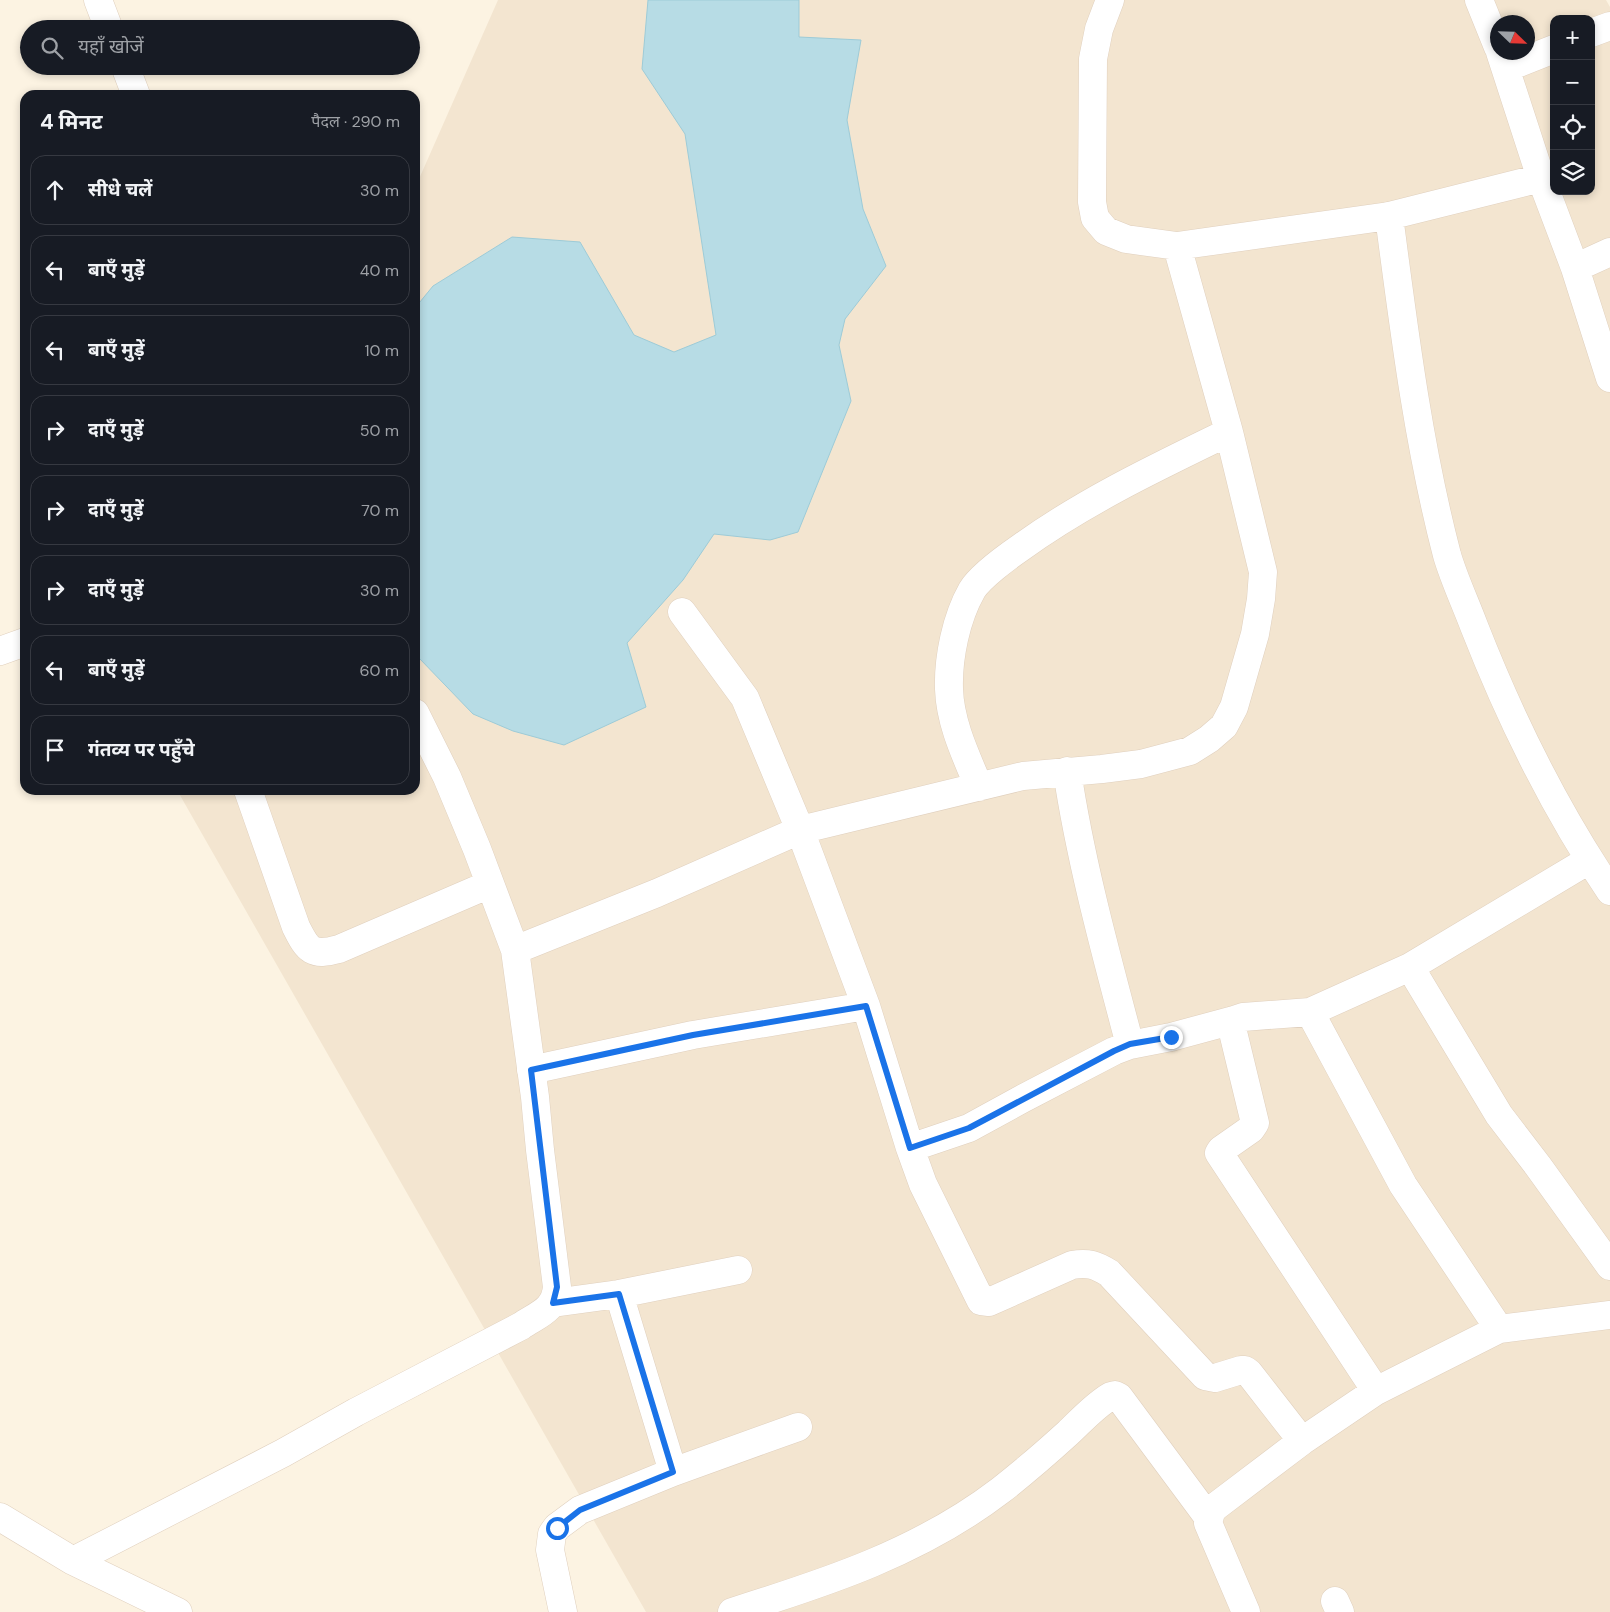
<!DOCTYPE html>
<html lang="hi">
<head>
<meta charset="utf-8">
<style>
  :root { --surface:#171b24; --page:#242831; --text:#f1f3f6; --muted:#9ea1a6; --line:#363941 }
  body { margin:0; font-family:"DM Sans","Noto Sans Devanagari",sans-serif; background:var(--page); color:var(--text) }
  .controls { position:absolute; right:15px; top:15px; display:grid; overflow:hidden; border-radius:10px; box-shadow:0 2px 8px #0003 }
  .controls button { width:45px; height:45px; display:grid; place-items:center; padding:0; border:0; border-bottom:1px solid var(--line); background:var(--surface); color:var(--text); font:25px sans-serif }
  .compass { position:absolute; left:1490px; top:15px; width:45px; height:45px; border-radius:50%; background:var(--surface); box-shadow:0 2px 8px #0003; rotate:113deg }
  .stop { position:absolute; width:15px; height:15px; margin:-11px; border:4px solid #1a73e8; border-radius:50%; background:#fff }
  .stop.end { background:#1a73e8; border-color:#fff; box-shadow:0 1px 5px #0008 }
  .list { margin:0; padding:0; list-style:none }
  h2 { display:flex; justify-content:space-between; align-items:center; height:65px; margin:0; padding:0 20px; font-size:21px }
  h2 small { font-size:16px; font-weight:400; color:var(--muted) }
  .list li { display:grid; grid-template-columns:32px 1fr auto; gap:15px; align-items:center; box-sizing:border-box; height:70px; margin:0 10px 10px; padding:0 10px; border:1px solid var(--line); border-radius:15px }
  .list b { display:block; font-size:19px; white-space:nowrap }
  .list em { font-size:16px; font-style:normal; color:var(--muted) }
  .icon { flex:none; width:28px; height:28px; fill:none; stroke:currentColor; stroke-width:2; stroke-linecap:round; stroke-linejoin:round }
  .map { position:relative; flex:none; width:1610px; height:1612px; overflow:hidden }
  .search { position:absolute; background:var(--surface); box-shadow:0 2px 8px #0003; left:20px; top:20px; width:400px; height:55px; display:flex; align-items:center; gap:12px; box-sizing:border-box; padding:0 18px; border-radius:28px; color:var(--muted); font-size:19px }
  .panel { position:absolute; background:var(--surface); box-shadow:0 2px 8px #0003; left:20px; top:90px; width:400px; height:705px; border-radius:15px }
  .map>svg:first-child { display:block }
</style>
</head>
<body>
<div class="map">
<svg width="1610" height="1612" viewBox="0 0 1610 1612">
  <rect width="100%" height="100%" fill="#fcf3e2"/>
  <path fill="#f3e5d0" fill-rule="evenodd" d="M498 0H1606L1610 7V1612H646L177 790H415V188ZM1554 19H1591V191H1554ZM1498 22H1528V52H1498Z"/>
  <path fill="#b7dce5" stroke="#9dcbd7" d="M648 0H799V37L861 40 847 120 863 209 886 266 845 319 839 345 851 401 798 532 770 540 714 534 683 580 627 643 646 707 564 745 513 731 473 714 419 658 415 652V308L433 286 512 237 580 242 634 335 674 352 716 335 685 134 642 69Z"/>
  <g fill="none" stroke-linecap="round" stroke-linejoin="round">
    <defs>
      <path id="street" d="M98 0 109 29
        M1110 0 1099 29 1093 59 1092 202 1095 218 1106 231 1126 239 1177 246 1389 216 1541 178
        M1479 0 1498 47
        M1591 33 1610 26
        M1500 52 1541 178 1575 268 1610 378
        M125 66 136 95
        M1506 68 1554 49
        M1389 216C1404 330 1418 444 1447 555 1454 579 1465 602 1474 626 1510 718 1554 808 1610 891
        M1575 268 1610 252
        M0 651 25 642
        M1067 771C1081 864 1106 954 1130 1045
        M979 787C966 756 950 723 949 689 948 658 956 618 972 590 980 577 1007 557 1020 548 1085 501 1157 467 1229 432
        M248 790 296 927C308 951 312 956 339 949L490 884
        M515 950 657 893 800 830 1023 776 1102 769 1141 764 1190 751 1209 739 1224 726 1234 707 1255 634 1261 599 1263 572 1229 432 1177 246
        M1410 967 1499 1115 1538 1166 1610 1266
        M866 1006 910 1148 923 1184 981 1301 989 1302 1072 1265C1088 1262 1096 1265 1109 1273L1205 1376 1215 1378 1241 1370H1245L1249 1373 1302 1441
        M1310 1012 1243 1017 1234 1020 1232 1028 1255 1123 1251 1129 1221 1150 1219 1153 1376 1391
        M531 1070 693 1035 866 1006 800 830 745 698 682 612
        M910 1148 969 1128 1022 1099 1114 1051 1130 1045 1171 1037 1234 1020
        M619 1294 738 1270
        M553 1303 619 1294 673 1472 580 1510 557 1527 552 1534 550 1550 563 1612
        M1499 1329 1403 1185 1310 1012 1410 967 1589 860
        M673 1472 798 1427
        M0 1517 73 1561 178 1612
        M73 1561 283 1453 356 1412 521 1326C539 1314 555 1310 557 1287L540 1150 535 1097 515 950 477 849 447 777 415 713
        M1335 1601 1340 1612
        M732 1612C828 1582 920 1552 1001 1490 1024 1472 1046 1453 1068 1433 1081 1421 1095 1405 1111 1396L1115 1395 1119 1397 1208 1517
        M1246 1612 1208 1523 1211 1512 1215 1507 1302 1441 1376 1391 1499 1329 1610 1315"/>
    </defs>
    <use href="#street" stroke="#e0d0be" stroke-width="29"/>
    <use href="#street" stroke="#fff" stroke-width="28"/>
  </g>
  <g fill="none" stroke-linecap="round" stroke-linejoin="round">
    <path stroke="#1a73e8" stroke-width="6" d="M557 1528 580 1510 673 1472 619 1294 553 1303 557 1287 531 1070 693 1035 866 1006 910 1148 969 1128 1114 1051 1130 1044 1171 1037"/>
  </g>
</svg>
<div class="controls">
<button>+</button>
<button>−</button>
<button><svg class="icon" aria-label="locate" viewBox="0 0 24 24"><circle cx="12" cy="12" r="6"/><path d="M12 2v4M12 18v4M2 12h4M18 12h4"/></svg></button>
<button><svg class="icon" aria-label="layers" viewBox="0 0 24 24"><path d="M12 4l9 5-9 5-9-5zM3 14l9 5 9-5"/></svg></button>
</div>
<svg class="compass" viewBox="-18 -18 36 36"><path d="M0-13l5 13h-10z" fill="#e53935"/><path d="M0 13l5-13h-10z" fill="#9ea1a6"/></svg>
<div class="stop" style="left:557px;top:1528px"></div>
<div class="stop end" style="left:1171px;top:1037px"></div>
<div class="search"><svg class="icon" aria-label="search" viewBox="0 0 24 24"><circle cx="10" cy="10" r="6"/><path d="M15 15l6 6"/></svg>यहाँ खोजें</div>
<section class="panel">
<h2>4 मिनट<small>पैदल · 290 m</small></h2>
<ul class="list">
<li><svg class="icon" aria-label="ahead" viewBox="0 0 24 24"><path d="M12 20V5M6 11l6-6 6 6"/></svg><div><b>सीधे चलें</b></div><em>30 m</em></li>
<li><svg class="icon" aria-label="left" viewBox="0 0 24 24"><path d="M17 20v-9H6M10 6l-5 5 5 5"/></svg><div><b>बाएँ मुड़ें</b></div><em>40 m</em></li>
<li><svg class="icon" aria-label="left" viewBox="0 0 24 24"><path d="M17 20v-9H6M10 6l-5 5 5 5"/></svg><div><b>बाएँ मुड़ें</b></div><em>10 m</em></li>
<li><svg class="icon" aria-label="right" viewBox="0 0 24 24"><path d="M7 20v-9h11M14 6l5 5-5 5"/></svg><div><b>दाएँ मुड़ें</b></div><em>50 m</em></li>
<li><svg class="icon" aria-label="right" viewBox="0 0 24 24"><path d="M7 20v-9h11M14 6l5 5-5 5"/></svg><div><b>दाएँ मुड़ें</b></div><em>70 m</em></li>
<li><svg class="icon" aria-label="right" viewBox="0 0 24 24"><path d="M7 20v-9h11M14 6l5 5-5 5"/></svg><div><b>दाएँ मुड़ें</b></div><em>30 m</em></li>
<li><svg class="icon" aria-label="left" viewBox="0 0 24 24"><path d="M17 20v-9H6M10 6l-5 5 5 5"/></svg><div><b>बाएँ मुड़ें</b></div><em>60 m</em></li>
<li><svg class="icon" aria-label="arrive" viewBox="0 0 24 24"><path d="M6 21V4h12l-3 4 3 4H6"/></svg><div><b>गंतव्य पर पहुँचे</b></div></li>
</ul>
</section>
</div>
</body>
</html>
